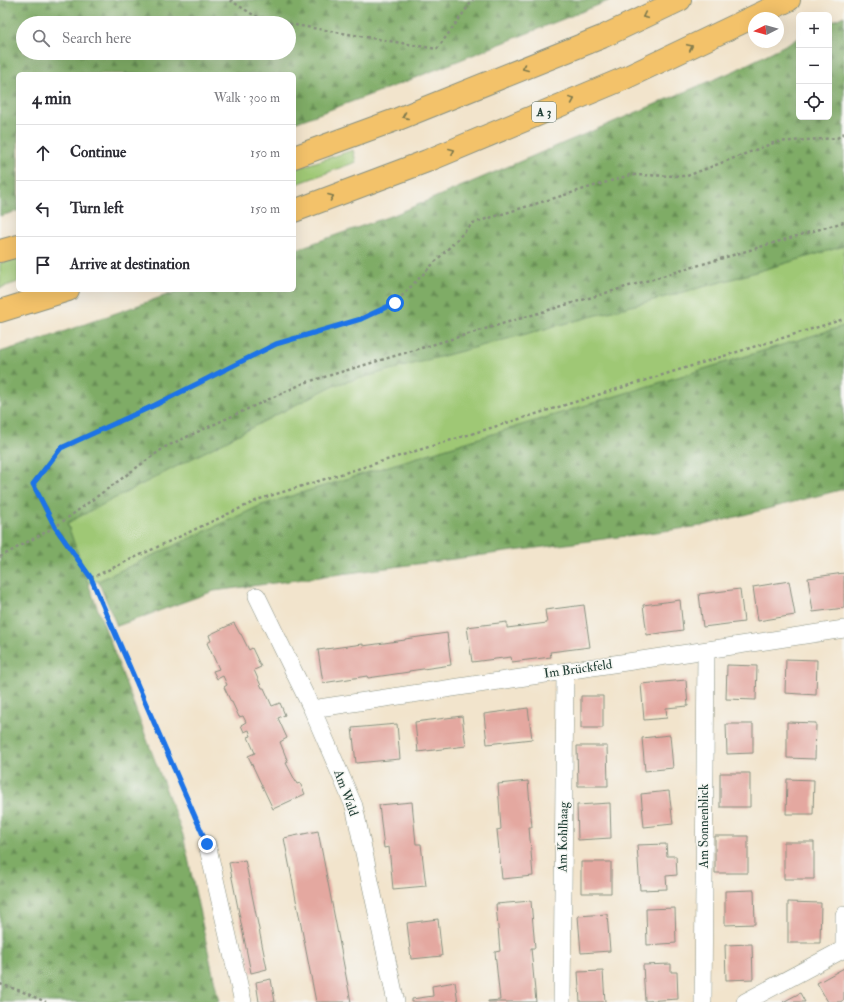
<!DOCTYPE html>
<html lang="en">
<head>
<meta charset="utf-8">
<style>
  :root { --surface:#fff; --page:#f2f2f3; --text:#2b2b33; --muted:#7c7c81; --line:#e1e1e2 }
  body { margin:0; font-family:"IM FELL Double Pica",serif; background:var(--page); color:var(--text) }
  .controls { position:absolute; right:12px; top:12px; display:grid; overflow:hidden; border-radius:6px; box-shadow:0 4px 16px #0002 }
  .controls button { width:36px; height:36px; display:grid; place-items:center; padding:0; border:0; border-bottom:1px solid var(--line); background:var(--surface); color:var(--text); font:20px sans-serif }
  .compass { position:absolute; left:748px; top:12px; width:36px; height:36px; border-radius:50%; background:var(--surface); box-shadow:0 4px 16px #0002; rotate:264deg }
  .stop { position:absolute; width:12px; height:12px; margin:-9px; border:3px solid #1a73e8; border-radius:50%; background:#fff }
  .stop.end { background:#1a73e8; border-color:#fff; box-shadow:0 1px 4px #0008 }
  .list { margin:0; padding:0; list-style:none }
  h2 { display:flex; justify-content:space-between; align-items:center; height:52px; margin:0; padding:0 16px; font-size:17px }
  h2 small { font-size:13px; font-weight:400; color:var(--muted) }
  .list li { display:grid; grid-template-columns:26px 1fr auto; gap:12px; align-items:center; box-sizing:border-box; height:56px; padding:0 16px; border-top:1px solid var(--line) }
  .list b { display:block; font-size:15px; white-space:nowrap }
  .list em { font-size:13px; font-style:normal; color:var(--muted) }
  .icon { flex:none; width:22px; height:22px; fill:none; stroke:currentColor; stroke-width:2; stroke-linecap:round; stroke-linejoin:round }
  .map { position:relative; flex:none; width:844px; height:1002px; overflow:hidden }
  .search { position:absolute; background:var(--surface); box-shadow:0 4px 16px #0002; left:16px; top:16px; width:280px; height:44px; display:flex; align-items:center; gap:10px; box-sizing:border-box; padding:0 14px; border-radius:22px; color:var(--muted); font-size:15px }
  .panel { position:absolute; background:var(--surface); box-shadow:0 4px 16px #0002; left:16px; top:72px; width:280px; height:220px; border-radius:6px }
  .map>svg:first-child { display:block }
</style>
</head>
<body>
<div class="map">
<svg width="844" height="1002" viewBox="0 0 844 1002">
  <defs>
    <pattern id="forest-firs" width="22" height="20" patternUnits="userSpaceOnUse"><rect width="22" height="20" fill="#7fac66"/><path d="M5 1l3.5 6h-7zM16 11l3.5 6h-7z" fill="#678d55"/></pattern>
  </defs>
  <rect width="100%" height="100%" fill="#f6f6f2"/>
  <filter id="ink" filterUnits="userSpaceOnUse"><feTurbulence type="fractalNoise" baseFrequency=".025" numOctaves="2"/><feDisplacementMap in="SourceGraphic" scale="8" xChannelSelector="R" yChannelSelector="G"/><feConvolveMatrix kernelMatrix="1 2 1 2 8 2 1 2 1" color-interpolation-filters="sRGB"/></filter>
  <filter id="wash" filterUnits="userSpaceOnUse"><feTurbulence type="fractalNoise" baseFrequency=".012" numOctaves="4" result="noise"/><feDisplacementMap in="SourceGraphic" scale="16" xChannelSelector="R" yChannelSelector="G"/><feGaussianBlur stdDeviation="0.9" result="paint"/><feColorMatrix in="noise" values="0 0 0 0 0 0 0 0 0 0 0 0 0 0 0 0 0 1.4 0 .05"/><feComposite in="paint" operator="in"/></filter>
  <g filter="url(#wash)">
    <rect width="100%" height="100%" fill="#f2e4cc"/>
    <path fill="#9fc874" stroke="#5f8254" d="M353 150 356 162 294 185V169Z
      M844 246V326L262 505 98 581 88 583 67 523 334 385 725 281Z
      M18 258V282L0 288V263Z"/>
    <path fill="url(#forest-firs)" stroke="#4f744d" fill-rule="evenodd" d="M0 0H611L402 83 294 123V74H18V211L0 216ZM23 23H289V53H23Z
      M844 16V246L725 281 334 385 67 523 88 583 183 835 219 1002H0V352L40 340 181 290H294V250L396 214 734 71 799 38V117H829V23Z
      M844 326V489L701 526 214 591 117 626 98 581 262 505Z"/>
    <g id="blocks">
      <path fill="#e4a8a0" d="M844 573V608L813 612 808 578Z
        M789 581 795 615 758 621 753 587Z
        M740 589 744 622 703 627 699 594Z
        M680 600 683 630 647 635 643 605Z
        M584 605 590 647 550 652 551 657 512 662 511 657 472 662 467 627 507 622V628L547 623 545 610Z
        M234 623 240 634H241L249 650 252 648 261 667 254 670 262 688H264L272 706 280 703 285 715 278 718 287 738 280 742 288 762 286 763 297 784 300 783 305 794 273 809 248 756 255 753 248 737 251 736 249 730 244 732 241 725 246 722 243 716 239 717 232 702H231L224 687 227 685 223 676 217 679 213 671 219 669 207 643 211 641 209 635Z
        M447 633 451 665 409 671V672L368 678 367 676 323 683 318 650 363 644V646L405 640V639Z
        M786 659 817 660 816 695 785 693Z
        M727 665 757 666 756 700 726 699Z
        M686 680 688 706 666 708 667 718 644 720 641 684Z
        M581 696H603V728H581Z
        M528 708 532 739 487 744 484 714Z
        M462 716 466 746 418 752 415 722Z
        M787 722 816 723 815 759 787 758Z
        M397 724 400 759 356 763 352 728Z
        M726 724H753V753L727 754Z
        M670 735 673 768 645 771 642 738Z
        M577 746H607L608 786H578Z
        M720 773H750V807H720Z
        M787 779 814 780 813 814H786Z
        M528 781 532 827H529L533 876 502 879 497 830 501 829 498 784Z
        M669 791 673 824 644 827 641 794Z
        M412 802 416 844H421L426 886 393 889 389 847 384 848 379 805Z
        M610 803 611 838 578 840 577 805Z
        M318 831 351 1002H316L284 838Z
        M715 836H748V873H715Z
        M784 842H814V879H784Z
        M666 844 667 856H676L677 875 666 876 667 889 640 890 637 845Z
        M245 860 267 969 251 973 229 863Z
        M581 862H611V893H581Z
        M754 890 755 924 725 925V891Z
        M531 901 535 948H531L536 1002H488V1001L500 1000 495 952 500 951 496 904Z
        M788 902 821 903 820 943H788Z
        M675 908 676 943 647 945 646 909Z
        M607 914 610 951 581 953 578 916Z
        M438 919 442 956 411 959 407 923Z
        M752 944 753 979 726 980 725 945Z
        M671 964V972H677L678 999 645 1001 643 965Z
        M844 968V1000L840 1002H828L817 983Z
        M603 971 605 1002H580L578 972Z
        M271 979 275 1002H259L256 982Z
        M455 982 458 1002H412V999L433 996 432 986Z
        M800 993 805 1002H783Z"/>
    </g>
  </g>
  <g filter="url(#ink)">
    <use href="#blocks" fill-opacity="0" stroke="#889080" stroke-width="1"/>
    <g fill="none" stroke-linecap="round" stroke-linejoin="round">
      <defs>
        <path id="street" d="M257 596 312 709 354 806 396 1002
          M312 709C490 681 667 657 844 629
          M207 844 243 1002
          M844 949V915
          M562 1002 565 672
          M703 1002 706 651
          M745 1002 844 949"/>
        <path id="highway" d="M294 157 398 119 602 37 680 0
          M294 211 427 161 623 79 789 0
          M0 251 18 246
          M0 311 68 290"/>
      </defs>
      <use href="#street" stroke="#889080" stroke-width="18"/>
      <use href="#highway" stroke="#889080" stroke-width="24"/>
      <path stroke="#889080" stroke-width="2.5" stroke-dasharray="3 3" stroke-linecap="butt" d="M230 0 255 16 286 23
        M289 24 437 49 473 0
        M0 557 55 527 165 447 304 383 827 227 844 222
        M91 578 260 499 844 319
        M200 829 91 578 55 527 33 484 61 448 155 405 277 344 361 319 395 303 473 223 630 175 687 176 776 142 837 138 844 133
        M0 984 21 991 46 1002"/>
      <use href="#street" stroke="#fff" stroke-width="17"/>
      <use href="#highway" stroke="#f3c26a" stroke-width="22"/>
    </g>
    <defs><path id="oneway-chevron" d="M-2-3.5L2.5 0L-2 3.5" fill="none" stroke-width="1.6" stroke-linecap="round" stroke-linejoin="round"/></defs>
    <g stroke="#7e794c">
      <use href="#oneway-chevron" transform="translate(645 16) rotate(155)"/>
      <use href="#oneway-chevron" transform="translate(690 47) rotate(-25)"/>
      <use href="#oneway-chevron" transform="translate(525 68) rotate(158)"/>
      <use href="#oneway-chevron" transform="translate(572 100) rotate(-23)"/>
      <use href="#oneway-chevron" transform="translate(405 116) rotate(158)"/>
      <use href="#oneway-chevron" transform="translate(452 151) rotate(-23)"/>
      <use href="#oneway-chevron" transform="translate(331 197) rotate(-21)"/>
    </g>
  </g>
  <g fill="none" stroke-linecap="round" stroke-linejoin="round" filter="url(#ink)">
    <path stroke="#1a73e8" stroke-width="5" d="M207 844 91 578 55 527 33 484 61 448 155 405 276 344 361 319 395 303"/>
  </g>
  <g text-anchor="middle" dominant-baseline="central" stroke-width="3" stroke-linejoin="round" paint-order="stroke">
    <rect fill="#f6f6f2" stroke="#60746d" stroke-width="1" x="532" y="102" width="24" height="20" rx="3"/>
    <g font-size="12" font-weight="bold" fill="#1f3d34">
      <text x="544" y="112">A 3</text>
    </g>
    <g font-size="13" fill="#1f3d34" stroke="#f6f6f2">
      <text transform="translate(578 669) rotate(-8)">Im Brückfeld</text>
      <text transform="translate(346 793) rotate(70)">Am Wald</text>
      <text transform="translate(704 826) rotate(-90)">Am Sonnenblick</text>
      <text transform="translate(563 837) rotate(-89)">Am Kohlhaag</text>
    </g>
  </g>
</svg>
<div class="controls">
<button>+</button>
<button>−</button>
<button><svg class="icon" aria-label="locate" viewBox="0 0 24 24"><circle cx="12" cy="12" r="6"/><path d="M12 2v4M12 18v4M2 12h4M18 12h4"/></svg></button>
</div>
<svg class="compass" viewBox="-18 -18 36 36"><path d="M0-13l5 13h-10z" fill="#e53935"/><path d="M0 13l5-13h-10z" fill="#7c7c81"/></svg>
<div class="stop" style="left:395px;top:303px"></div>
<div class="stop end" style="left:207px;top:844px"></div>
<div class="search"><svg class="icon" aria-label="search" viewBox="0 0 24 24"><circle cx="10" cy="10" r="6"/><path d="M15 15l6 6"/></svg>Search here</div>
<section class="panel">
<h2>4 min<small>Walk · 300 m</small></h2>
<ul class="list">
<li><svg class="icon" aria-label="ahead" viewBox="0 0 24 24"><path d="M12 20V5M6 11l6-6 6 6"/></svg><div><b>Continue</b></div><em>150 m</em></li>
<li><svg class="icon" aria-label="left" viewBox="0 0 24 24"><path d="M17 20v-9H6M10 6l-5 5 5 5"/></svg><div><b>Turn left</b></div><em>150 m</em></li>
<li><svg class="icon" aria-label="arrive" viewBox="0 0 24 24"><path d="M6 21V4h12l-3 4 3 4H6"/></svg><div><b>Arrive at destination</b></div></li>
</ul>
</section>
</div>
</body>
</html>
